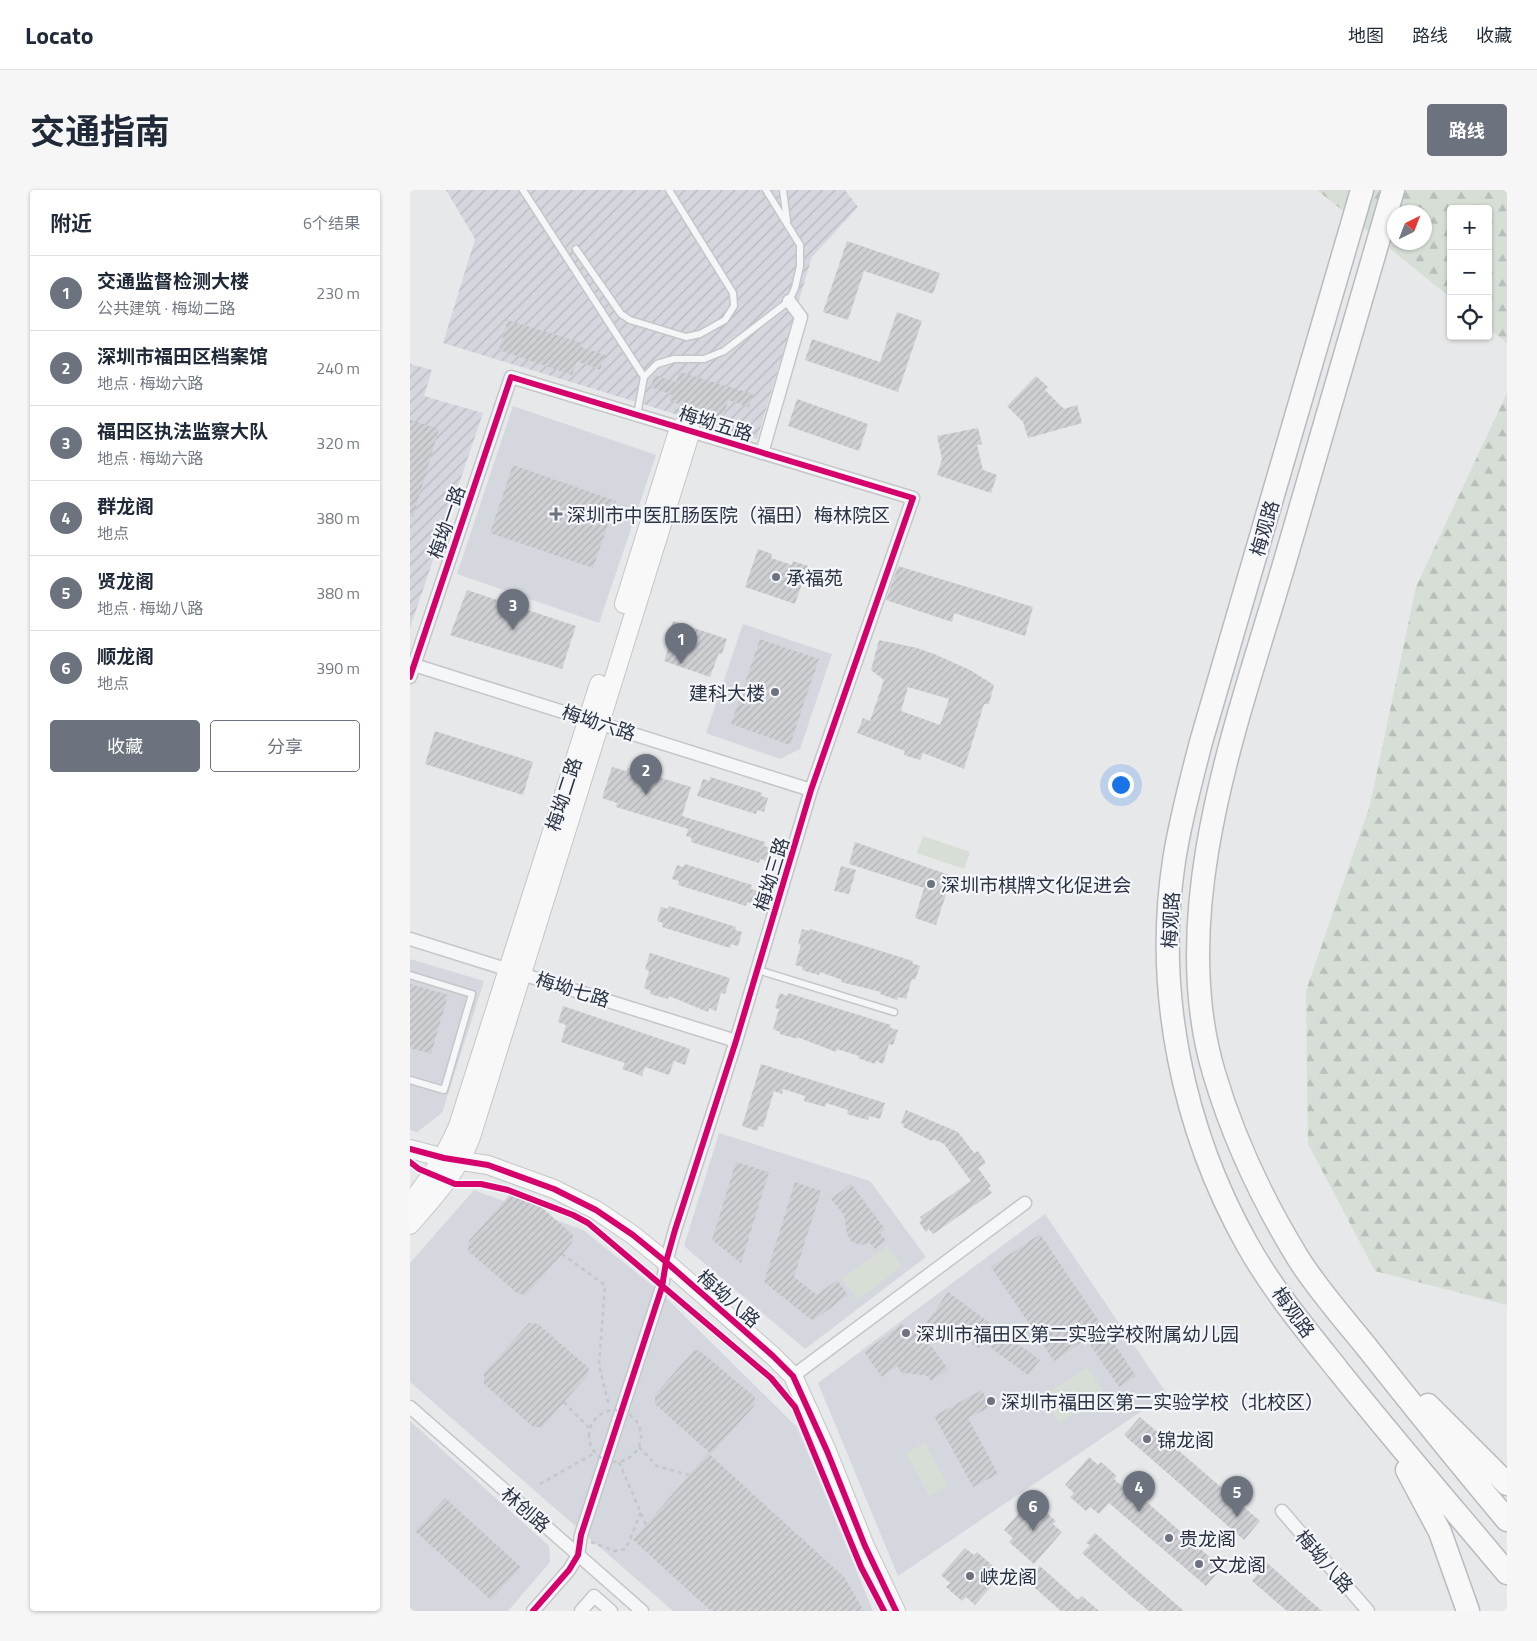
<!DOCTYPE html>
<html lang="zh">
<head>
<meta charset="utf-8">
<style>
  :root { --surface:#fff; --page:#f6f6f7; --text:#1f2937; --muted:#747a83; --line:#e0e1e3; --accent:#6c737f }
  body { margin:0; font-family:"Titillium Web","Noto Sans SC",sans-serif; background:var(--page); color:var(--text) }
  .controls { position:absolute; right:15px; top:15px; display:grid; overflow:hidden; border-radius:5px; box-shadow:0 1px 4px #0004 }
  .controls button { width:45px; height:45px; display:grid; place-items:center; padding:0; border:0; border-bottom:1px solid var(--line); background:var(--surface); color:var(--text); font:25px sans-serif }
  .compass { position:absolute; left:977px; top:15px; width:45px; height:45px; border-radius:50%; background:var(--surface); box-shadow:0 1px 4px #0004; rotate:42deg }
  .you { position:absolute; left:710px; top:594px; width:18px; height:18px; margin:-12px; border:4px solid #fff; border-radius:50%; background:#1a73e8; box-shadow:0 0 0 8px #1a73e833 }
  .badge { display:grid; place-items:center; width:32px; height:32px; border-radius:50%; background:var(--accent); color:#fff; font-size:16px; font-weight:700 }
  .pin { position:absolute; translate:-50% -41px; filter:drop-shadow(0 1px 2px #0008) }
  .pin::after { content:''; position:absolute; top:26px; width:18px; height:15px; background:inherit; clip-path:polygon(0 0,100% 0,50% 100%) }
  .list { margin:0; padding:0; list-style:none }
  h2 { display:flex; justify-content:space-between; align-items:center; height:65px; margin:0; padding:0 20px; font-size:21px }
  h2 small { font-size:16px; font-weight:400; color:var(--muted) }
  .list li { display:grid; grid-template-columns:32px 1fr auto; gap:15px; align-items:center; box-sizing:border-box; height:75px; padding:0 20px; border-top:1px solid var(--line) }
  .list b { display:block; font-size:19px; white-space:nowrap }
  .list p { margin:0; font-size:16px; white-space:nowrap; color:var(--muted) }
  .list em { font-size:16px; font-style:normal; color:var(--muted) }
  .actions { display:flex; gap:10px; padding:15px 20px }
  .actions a { flex:1; padding:11px 0; border:1px solid var(--accent); border-radius:5px; text-align:center; font-size:18px; color:var(--accent) }
  .actions .main { background:var(--accent); color:#fff }
  .icon { flex:none; width:28px; height:28px; fill:none; stroke:currentColor; stroke-width:2; stroke-linecap:round; stroke-linejoin:round }
  .map { position:relative; flex:none; width:1097px; height:1421px; overflow:hidden; border-radius:5px }
  header { display:flex; align-items:center; gap:30px; box-sizing:border-box; height:70px; padding:0 25px; background:var(--surface); border-bottom:1px solid var(--line) }
  header strong { font-size:24px }
  nav { display:flex; gap:28px; margin-inline-start:auto; font-size:18px }
  .intro { display:flex; align-items:center; justify-content:space-between; box-sizing:border-box; height:120px; padding:0 30px }
  h1 { margin:0; font-size:35px }
  .button { padding:12px 22px; border-radius:5px; background:var(--accent); color:#fff; font-size:18px; font-weight:700 }
  main { display:flex; gap:30px; padding:0 30px }
  aside { flex:1; background:var(--surface); border-radius:5px; box-shadow:0 1px 4px #0004 }
  .map>svg:first-child { display:block }
</style>
</head>
<body>
<header>
<strong>Locato</strong>
<nav><a>地图</a><a>路线</a><a>收藏</a></nav>
</header>
<div class="intro"><h1>交通指南</h1><a class="button">路线</a></div>
<main>
<aside>
<h2>附近<small>6个结果</small></h2>
<ul class="list">
<li><span class="badge">1</span><div><b>交通监督检测大楼</b><p>公共建筑 · 梅坳二路</p></div><em>230 m</em></li>
<li><span class="badge">2</span><div><b>深圳市福田区档案馆</b><p>地点 · 梅坳六路</p></div><em>240 m</em></li>
<li><span class="badge">3</span><div><b>福田区执法监察大队</b><p>地点 · 梅坳六路</p></div><em>320 m</em></li>
<li><span class="badge">4</span><div><b>群龙阁</b><p>地点</p></div><em>380 m</em></li>
<li><span class="badge">5</span><div><b>贤龙阁</b><p>地点 · 梅坳八路</p></div><em>380 m</em></li>
<li><span class="badge">6</span><div><b>顺龙阁</b><p>地点</p></div><em>390 m</em></li>
</ul>
<div class="actions"><a class="main">收藏</a><a>分享</a></div>
</aside>
<div class="map">
<svg width="1097" height="1421" viewBox="0 0 1097 1421">
  <defs>
    <pattern id="industrial-furrows" width="10" height="10" patternUnits="userSpaceOnUse" patternTransform="scale(1.25)"><rect width="10" height="10" fill="#d4d7dd"/><path d="M-1 1l2-2M0 10L10 0M9 11l2-2" fill="none" stroke="#b6b9bf"/></pattern>
    <pattern id="forest-firs" width="22" height="20" patternUnits="userSpaceOnUse" patternTransform="scale(1.25)"><rect width="22" height="20" fill="#d6ded6"/><path d="M5 1l3.5 6h-7zM16 11l3.5 6h-7z" fill="#b8bfb9"/></pattern>
    <pattern id="building-hatch" width="6" height="6" patternUnits="userSpaceOnUse" patternTransform="scale(1.25)"><rect width="6" height="6" fill="#ced0d3"/><path d="M-1 1l2-2M0 6l6-6M5 7l2-2" fill="none" stroke="#b1b3b6"/></pattern>
  </defs>
  <rect width="100%" height="100%" fill="#e6e8ea"/>
  <path fill="#d4d7dd" d="M103 216 246 265 189 433 47 384Z
    M333 434 422 464 390 559 370 569 296 543Z
    M0 769 74 791 32 923 7 942 0 940Z
    M309 943 460 991 516 1067 395 1159 274 1056Z
    M64 1000 173 1040 247 1099 387 1237 463 1421H263L0 1192V1073Z
    M635 1024 757 1204 488 1386 408 1193Z
    M0 1231 139 1356 140 1372 98 1421H0Z"/>
  <path fill="url(#industrial-furrows)" d="M36 0H435L448 17 402 67 347 249 33 153 65 49Z
    M0 174 22 180 14 206 73 223 0 438Z"/>
  <path fill="url(#forest-firs)" fill-rule="evenodd" d="M907 0H1097V153L1078 138V19H1041V108ZM984 22H1014V52H984Z
    M1097 203V1115L965 1081 898 954 896 801 960 615 1006 397Z"/>
  <path fill="#d6ded6" d="M513 646 560 662 554 679 507 663Z
    M477 1056 492 1076 448 1110 432 1089Z
    M677 1177 694 1202 650 1233 632 1207Z
    M515 1253 538 1296 519 1306 496 1263Z"/>
  <path fill="url(#building-hatch)" fill-rule="evenodd" d="M437 51 530 83 523 104 454 81 438 130 413 122Z
    M487 122 512 131 488 202 395 170 402 149 470 172Z
    M98 130 172 153 171 157 195 165 190 180 167 171 162 185 89 160Z
    M270 182 343 204 339 217 318 210 313 229 260 211 262 205 241 197 244 185 266 192Z
    M626 186 638 197 635 200 654 219 667 215 672 233 618 248 613 232 597 216Z
    M387 209 458 234 449 261 378 236Z
    M0 230 29 239 3 327H0Z
    M568 238 572 254 567 255 573 280 587 285 581 303 527 285 532 269 527 246Z
    M103 275 206 311 183 378 80 343Z
    M348 359 362 364 361 368 382 375 383 371 398 376 385 414 335 397Z
    M488 376 623 417 615 446 544 423 542 432 476 410Z
    M57 400 166 436 152 479 40 445Z
    M263 431 317 449 312 464 309 463 300 487 254 471 262 447 258 446Z
    M350 449 409 469 380 555 321 534Z
    M469 450 507 458 524 464 560 480 584 495 579 514H574L554 579 513 563 510 570 494 565 495 561 447 543 453 528 460 531 474 490 461 480ZM498 497 539 509 530 535 491 521Z
    M25 541 123 572 113 605 15 574Z
    M202 577 216 581 218 578 281 597 272 626 355 652 354 656 361 658 356 671 350 669 349 673 281 652 282 648 276 646 278 639 206 617 207 613 192 608Z
    M300 587 352 603 351 606 358 608 354 622 347 620 346 624 287 606 293 589 300 591Z
    M445 652 542 686 526 735 505 728 514 698 439 674Z
    M275 674 342 695 341 699 348 701 343 714 337 712 336 716 268 695 269 691 262 689 267 675 273 677Z
    M431 676 446 680 439 704 424 701Z
    M259 716 326 737 325 740 332 742 328 756 321 754 320 758 252 737 253 733 247 731 251 717 258 719Z
    M392 739 400 741V739L503 771 502 773 510 776 505 790 502 789 496 809 488 807 487 810 470 804 471 802 431 792 432 790 410 782 409 785 392 780 393 777 385 775 391 755 388 754Z
    M240 763 320 788 315 804 311 803 306 821 299 818 298 822 259 806 258 809 240 804 241 801 234 798 239 781 235 779Z
    M0 794 38 805 21 864 0 858Z
    M370 803 377 806 378 803 481 835 480 838 488 840 483 855 479 854 473 874 466 871 465 874 448 868 449 866 427 859 426 862 387 847V849L370 844V842L363 839 369 819 365 818Z
    M153 816 280 859 275 875 264 871 259 885 235 877 232 886 212 879 215 873 151 852 156 835 148 832Z
    M351 874 475 913 470 929 459 926 458 930 437 924 438 920 416 913 415 917 394 911 395 906 373 899 372 904 364 901 353 937 349 936 347 941 332 936Z
    M496 920 548 942 564 963 568 961 576 973 568 978 581 996 578 998 582 1003 523 1044 519 1039 516 1042 509 1032 512 1030 510 1027 561 991 534 954 523 949 522 951 493 937 494 934 491 933Z
    M326 972 359 982 331 1073 302 1050Z
    M385 992 411 1001 384 1087 407 1105 427 1090 438 1105 403 1131 354 1092Z
    M441 994 475 1039 470 1043 476 1051 465 1059 460 1053 450 1055 442 1052 437 1044 434 1025 421 1009Z
    M103 1001H113L163 1045 162 1053 116 1105 107 1103 58 1061 59 1051Z
    M630 1044 726 1186 709 1197 676 1149 644 1171 581 1077Z
    M538 1102 630 1170 618 1185 573 1152 568 1158 555 1149 552 1153 540 1144 537 1147 517 1132Z
    M119 1133 128 1134 179 1178 177 1186 131 1238 122 1236 74 1194V1183Z
    M492 1134 498 1144 504 1140 507 1144 510 1141 538 1179 521 1191 518 1186 496 1183 493 1185 487 1176 472 1187 454 1162Z
    M284 1160 290 1161 345 1207 344 1216 301 1264 245 1214V1205Z
    M572 1200 580 1217 558 1228 588 1284 563 1297 524 1226Z
    M730 1227 850 1331 834 1350 714 1245Z
    M298 1263 435 1388 454 1421H301L223 1350Z
    M679 1267 688 1275 691 1272 707 1286 704 1289 719 1302 722 1299 812 1378 796 1396 699 1313 689 1324 680 1317 676 1321 660 1307 664 1303 655 1295Z
    M35 1308 111 1377 81 1410 5 1341Z
    M618 1312 627 1320 630 1317 646 1331 643 1334 652 1342 624 1374 599 1352 603 1348 594 1340Z
    M685 1343 713 1368 774 1421H739L723 1408 672 1363 680 1355 676 1353Z
    M555 1358 564 1365 567 1362 583 1376 580 1380 589 1387 565 1415 556 1407 552 1411 536 1397 540 1393 531 1385Z
    M855 1371 890 1402 912 1421H877L871 1416 842 1391 849 1383 846 1380Z
    M630 1376 668 1410 672 1406 689 1421H651L617 1391Z"/>
  <g fill="none" stroke-linecap="round" stroke-linejoin="round">
    <defs>
      <path id="lane" d="M113 0 234 187
        M373 0 377 31
        M166 59 211 124 220 130 276 147 290 144 315 130 324 116 323 103 259 0
        M227 225 234 187 247 174 264 169H294L314 161 379 111 385 98 390 76V55L356 0
        M348 780 484 822
        M0 785 62 804 34 900 0 890"/>
      <path id="street" d="M352 263 391 127 379 111
        M4 475 401 600
        M0 487 101 187 503 308 401 600 326 851 265 1040 256 1072 252 1097 171 1345 168 1365 159 1380 123 1421
        M0 749 326 851
        M383 1186 615 1013
        M0 1217 232 1421
        M872 1321 958 1421
        M171 1421 184 1406 201 1421"/>
      <path id="secondary" d="M214 414 269 238
        M0 959 34 968 78 975 144 999 186 1020 223 1045 256 1072 363 1166 383 1186 417 1261 455 1356 486 1421
        M0 1013C20 988 35 966 48 936L189 494
        M0 1035C24 1007 48 982 61 947L281 241"/>
      <path id="highway" d="M952 0 791 552C781 591 770 631 764 671 744 801 773 940 837 1054 862 1099 896 1140 928 1180 983 1249 1040 1315 1097 1383
        M983 0C947 124 911 247 875 371 829 528 755 719 804 883 823 947 853 1011 888 1068 908 1100 935 1130 959 1160 1004 1217 1050 1274 1097 1330
        M1018 1215 1097 1294
        M997 1280 1030 1342 1058 1421"/>
    </defs>
    <use href="#lane" stroke="#c4c6c8" stroke-width="9"/>
    <use href="#street" stroke="#c4c6c8" stroke-width="15"/>
    <use href="#secondary" stroke="#c4c6c8" stroke-width="20"/>
    <use href="#highway" stroke="#b8bbbf" stroke-width="25"/>
    <path stroke="#c5c6ca" stroke-width="2.5" stroke-dasharray="4 4" stroke-linecap="butt" d="M152 1064 195 1095 189 1175 199 1216
      M154 1212 180 1239
      M229 1257 247 1276 279 1285
      M209 1272 236 1335
      M130 1294 183 1264
      M181 1352 204 1361 216 1359 231 1322"/>
    <use href="#lane" stroke="#f5f6f7" stroke-width="6"/>
    <use href="#street" stroke="#f5f6f7" stroke-width="12"/>
    <use href="#secondary" stroke="#f8f8f8" stroke-width="18"/>
    <use href="#highway" stroke="#f8f8f8" stroke-width="22"/>
    <path stroke="#c5c6ca" stroke-width="2.5" stroke-dasharray="4 4" stroke-linecap="butt" d="M179 1246a26 26 0 1 1 52 0a26 26 0 1 1-52 0Z"/>
    <defs>
      <path id="cycleway" d="M0 487 101 187 503 308 401 600 326 851 265 1040 256 1072 252 1097 171 1345 168 1365 159 1380 123 1421
        M0 959 34 968 78 975 144 999 186 1020 223 1045 256 1072 363 1166 383 1186 417 1261 455 1356 486 1421
        M0 972 9 979 45 994H71L98 1000 163 1025 178 1033 361 1188 385 1217 451 1377 474 1421"/>
    </defs>
    <use href="#cycleway" stroke="#f4f6f9" stroke-width="9"/>
    <use href="#cycleway" stroke="#d6006c" stroke-width="6"/>
  </g>
  <g fill="#6c737f" stroke="#f4f6f9" stroke-width="2">
    <path d="M143.5 316.5h5v5h5v5h-5v5h-5v-5h-5v-5h5z"/>
    <circle cx="366" cy="387" r="5"/>
    <circle cx="365" cy="502" r="5"/>
    <circle cx="521" cy="694" r="5"/>
    <circle cx="496" cy="1143" r="5"/>
    <circle cx="581" cy="1211" r="5"/>
    <circle cx="737" cy="1249" r="5"/>
    <circle cx="759" cy="1348" r="5"/>
    <circle cx="789" cy="1374" r="5"/>
    <circle cx="560" cy="1386" r="5"/>
  </g>
  <g text-anchor="middle" dominant-baseline="central" stroke-width="4.5" stroke-linejoin="round" paint-order="stroke">
    <g font-size="19" fill="#2b3445" stroke="#f4f6f9">
      <text transform="translate(306 233) rotate(17)">梅坳五路</text>
      <text transform="translate(36 332) rotate(-71)">梅坳一路</text>
      <text transform="translate(854 338) rotate(-74)">梅观路</text>
      <text transform="translate(189 532) rotate(18)">梅坳六路</text>
      <text transform="translate(153 604) rotate(-72)">梅坳二路</text>
      <text transform="translate(361 684) rotate(-73)">梅坳三路</text>
      <text transform="translate(760 730) rotate(-87)">梅观路</text>
      <text transform="translate(163 799) rotate(17)">梅坳七路</text>
      <text transform="translate(319 1108) rotate(41)">梅坳八路</text>
      <text transform="translate(884 1122) rotate(54)">梅观路</text>
      <text transform="translate(116 1319) rotate(41)">林创路</text>
      <text transform="translate(915 1371) rotate(49)">梅坳八路</text>
    </g>
    <g font-size="19" fill="#2b3445" stroke="#f4f6f9" text-anchor="start">
      <text x="157" y="324">深圳市中医肛肠医院（福田）梅林院区</text>
      <text x="376" y="387">承福苑</text>
      <text x="355" y="502" text-anchor="end">建科大楼</text>
      <text x="531" y="694">深圳市棋牌文化促进会</text>
      <text x="506" y="1143">深圳市福田区第二实验学校附属幼儿园</text>
      <text x="591" y="1211">深圳市福田区第二实验学校（北校区）</text>
      <text x="747" y="1249">锦龙阁</text>
      <text x="769" y="1348">贵龙阁</text>
      <text x="799" y="1374">文龙阁</text>
      <text x="570" y="1386">峡龙阁</text>
    </g>
  </g>
</svg>
<div class="controls">
<button>+</button>
<button>−</button>
<button><svg class="icon" aria-label="locate" viewBox="0 0 24 24"><circle cx="12" cy="12" r="6"/><path d="M12 2v4M12 18v4M2 12h4M18 12h4"/></svg></button>
</div>
<svg class="compass" viewBox="-18 -18 36 36"><path d="M0-13l5 13h-10z" fill="#e53935"/><path d="M0 13l5-13h-10z" fill="#747a83"/></svg>
<div class="you"></div>
<div class="pin badge" style="left:271px;top:474px">1</div>
<div class="pin badge" style="left:236px;top:605px">2</div>
<div class="pin badge" style="left:103px;top:440px">3</div>
<div class="pin badge" style="left:729px;top:1322px">4</div>
<div class="pin badge" style="left:827px;top:1327px">5</div>
<div class="pin badge" style="left:623px;top:1341px">6</div>
</div>
</main>
</body>
</html>
